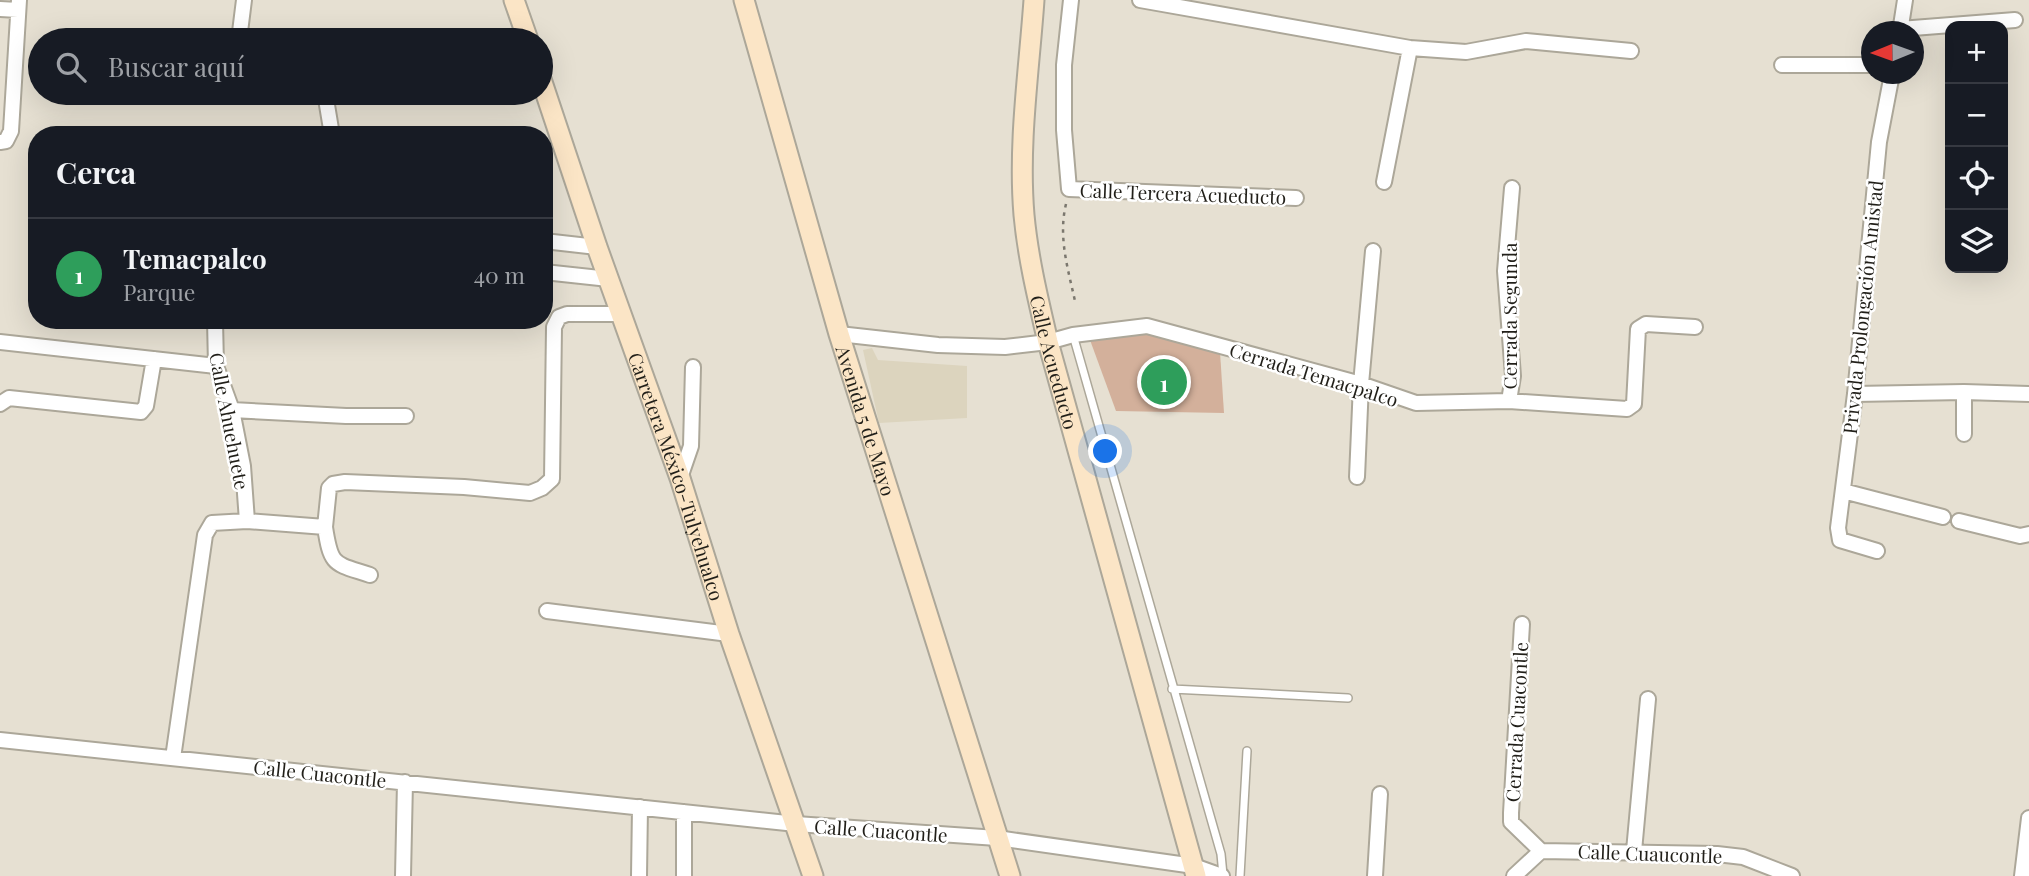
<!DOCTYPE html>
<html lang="es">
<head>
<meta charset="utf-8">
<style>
  :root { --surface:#171b24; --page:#20242c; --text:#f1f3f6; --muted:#9ea1a6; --line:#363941; --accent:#1a73e8 }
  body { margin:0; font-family:"Playfair Display",serif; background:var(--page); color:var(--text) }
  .controls { position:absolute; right:21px; top:21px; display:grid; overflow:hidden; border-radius:14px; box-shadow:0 7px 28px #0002 }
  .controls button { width:63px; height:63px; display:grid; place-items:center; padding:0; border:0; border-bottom:2px solid var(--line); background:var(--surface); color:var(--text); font:35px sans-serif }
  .compass { position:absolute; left:1861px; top:21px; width:63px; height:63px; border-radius:50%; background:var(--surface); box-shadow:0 7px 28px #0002; rotate:269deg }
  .you { position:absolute; left:1106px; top:452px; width:24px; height:24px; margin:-18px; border:5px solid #fff; border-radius:50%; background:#1a73e8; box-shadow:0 0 0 10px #1a73e833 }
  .badge { display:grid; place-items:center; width:46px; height:46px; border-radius:50%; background:var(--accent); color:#fff; font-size:23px; font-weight:700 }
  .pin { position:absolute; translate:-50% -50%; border:4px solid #fff; box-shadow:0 2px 7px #0006 }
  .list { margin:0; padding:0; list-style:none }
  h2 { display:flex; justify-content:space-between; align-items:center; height:91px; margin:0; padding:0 28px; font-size:30px }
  h2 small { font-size:23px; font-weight:400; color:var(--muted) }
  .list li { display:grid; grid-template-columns:46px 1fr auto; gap:21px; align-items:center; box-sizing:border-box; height:112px; padding:0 28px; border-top:2px solid var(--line) }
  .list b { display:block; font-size:26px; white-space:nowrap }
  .list p { margin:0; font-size:23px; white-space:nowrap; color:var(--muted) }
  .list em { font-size:23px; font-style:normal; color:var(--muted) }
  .icon { flex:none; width:38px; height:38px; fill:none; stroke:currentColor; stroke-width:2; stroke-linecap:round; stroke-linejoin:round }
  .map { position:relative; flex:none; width:2029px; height:876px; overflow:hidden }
  .search { position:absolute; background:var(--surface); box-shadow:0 7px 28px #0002; left:28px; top:28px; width:525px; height:77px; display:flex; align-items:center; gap:18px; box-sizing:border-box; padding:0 24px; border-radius:38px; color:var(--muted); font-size:26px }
  .panel { position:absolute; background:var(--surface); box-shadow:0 7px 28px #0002; left:28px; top:126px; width:525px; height:203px; border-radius:28px }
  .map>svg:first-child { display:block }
</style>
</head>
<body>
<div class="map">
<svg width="2029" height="876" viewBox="0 0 2029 876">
  <rect width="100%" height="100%" fill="#e6e0d2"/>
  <path fill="#dcd4be" d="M872 348 878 360 967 366V418L879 423 863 350Z"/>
  <path fill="#d3b09b" d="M1146 333 1220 352 1224 413 1116 411 1090 340Z"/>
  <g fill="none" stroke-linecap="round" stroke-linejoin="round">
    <defs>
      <path id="lane" d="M1073 335 1221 854 1223 875
        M1172 689 1348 698
        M1240 876 1247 751"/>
      <path id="street" d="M244 0 240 32 242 38 257 40
        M1071 0 1064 65V130L1069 189 1296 198
        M1140 0 1410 48 1466 52 1526 41 1631 51
        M0 9 18 10
        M1900 29 2015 20
        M1900 32 1905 0
        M1782 65H1871
        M325 93 332 135
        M0 142 6 141 11 131 19 0
        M1384 182 1410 48
        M544 241 597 247
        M544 272 609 279
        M215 320 216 366 232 410 243 466 247 521
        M839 334 938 345 1005 347 1048 342 1073 335 1147 326 1361 384 1416 403 1509 401 1627 409 1634 404 1638 329 1646 324 1695 327
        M0 342 216 366
        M1855 394 1964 392 2029 394
        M1509 401 1513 376 1505 271 1512 188
        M0 404 9 398 141 412 146 406 154 359
        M232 410 346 416H406
        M1964 434V392
        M1357 477 1361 384 1373 251
        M680 478 691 446 693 367
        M1843 491 1943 517
        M1959 521 2020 536 2029 534
        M325 527 329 488 333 484 345 482 464 487 530 493 542 488 552 479 554 327 559 317 567 314H622
        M1877 551 1840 540 1838 528 1855 394 1879 142 1892 74
        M547 611 729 634
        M1522 624 1511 813V822L1541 851
        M0 740 796 824 997 838 1194 866 1222 876
        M173 758 205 535 212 523 247 521 325 527C331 567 334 563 370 575
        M684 812V876
        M1634 851 1648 699
        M403 876 405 782
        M639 876 640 807
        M1375 876 1380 794
        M1514 876 1541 851 1717 854 1743 857 1792 876
        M2022 876 2029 818"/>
      <g id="secondary">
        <path d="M514 0 528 40"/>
        <path id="s1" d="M744 0 839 334 1010 876"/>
        <path id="s2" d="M1034 0C1029 71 1018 144 1024 215 1028 258 1038 299 1048 342L1196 876"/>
        <path id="s3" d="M541 79 597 247 680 478 729 634 813 876"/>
      </g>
    </defs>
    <use href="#lane" stroke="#aca799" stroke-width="10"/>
    <use href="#street" stroke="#aca799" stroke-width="18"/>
    <use href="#secondary" stroke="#aca799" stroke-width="23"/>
    <path stroke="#7b776e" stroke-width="2.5" stroke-dasharray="3.5 5" stroke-linecap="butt" d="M1066 204C1058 237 1068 269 1075 301"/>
    <use href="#lane" stroke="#fff" stroke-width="7"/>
    <use href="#street" stroke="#fff" stroke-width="14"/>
    <use href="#secondary" stroke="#fbe5c6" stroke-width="19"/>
  </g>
  <g text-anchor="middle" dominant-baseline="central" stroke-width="5" stroke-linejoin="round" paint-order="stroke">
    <g font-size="19" fill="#211f19" stroke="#fff">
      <text transform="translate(1183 193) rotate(2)">Calle Tercera Acueducto</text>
      <text transform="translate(1862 307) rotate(-84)">Privada Prolongación Amistad</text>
      <text transform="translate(1509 316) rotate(-90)">Cerrada Segunda</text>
      <text stroke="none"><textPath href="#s2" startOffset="366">Calle Acueducto</textPath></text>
      <text transform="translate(1314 374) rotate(17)">Cerrada Temacpalco</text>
      <text stroke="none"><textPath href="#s1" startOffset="438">Avenida 5 de Mayo</textPath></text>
      <text transform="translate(230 421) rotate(79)">Calle Ahuehuete</text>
      <text stroke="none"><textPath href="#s3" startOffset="420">Carretera México-Tulyehualco</textPath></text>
      <text transform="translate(1516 722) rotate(-87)">Cerrada Cuacontle</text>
      <text transform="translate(320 773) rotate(6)">Calle Cuacontle</text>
      <text transform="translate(881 830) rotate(4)">Calle Cuacontle</text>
      <text transform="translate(1650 853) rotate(2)">Calle Cuaucontle</text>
    </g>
  </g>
</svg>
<div class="controls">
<button>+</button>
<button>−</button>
<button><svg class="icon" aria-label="locate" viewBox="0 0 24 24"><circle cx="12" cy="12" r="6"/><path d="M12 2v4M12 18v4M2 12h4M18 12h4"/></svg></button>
<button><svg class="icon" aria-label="layers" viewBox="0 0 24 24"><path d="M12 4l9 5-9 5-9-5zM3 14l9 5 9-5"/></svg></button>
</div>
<svg class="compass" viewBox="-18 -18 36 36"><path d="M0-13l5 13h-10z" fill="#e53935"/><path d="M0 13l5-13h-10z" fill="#9ea1a6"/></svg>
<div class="you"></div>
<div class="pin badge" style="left:1164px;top:382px;background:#2e9e5b">1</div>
<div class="search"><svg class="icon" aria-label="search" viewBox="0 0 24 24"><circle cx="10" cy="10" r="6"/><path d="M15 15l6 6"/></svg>Buscar aquí</div>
<section class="panel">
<h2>Cerca<small></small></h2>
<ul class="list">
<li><span class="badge" style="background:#2e9e5b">1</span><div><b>Temacpalco</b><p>Parque</p></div><em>40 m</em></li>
</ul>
</section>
</div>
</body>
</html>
